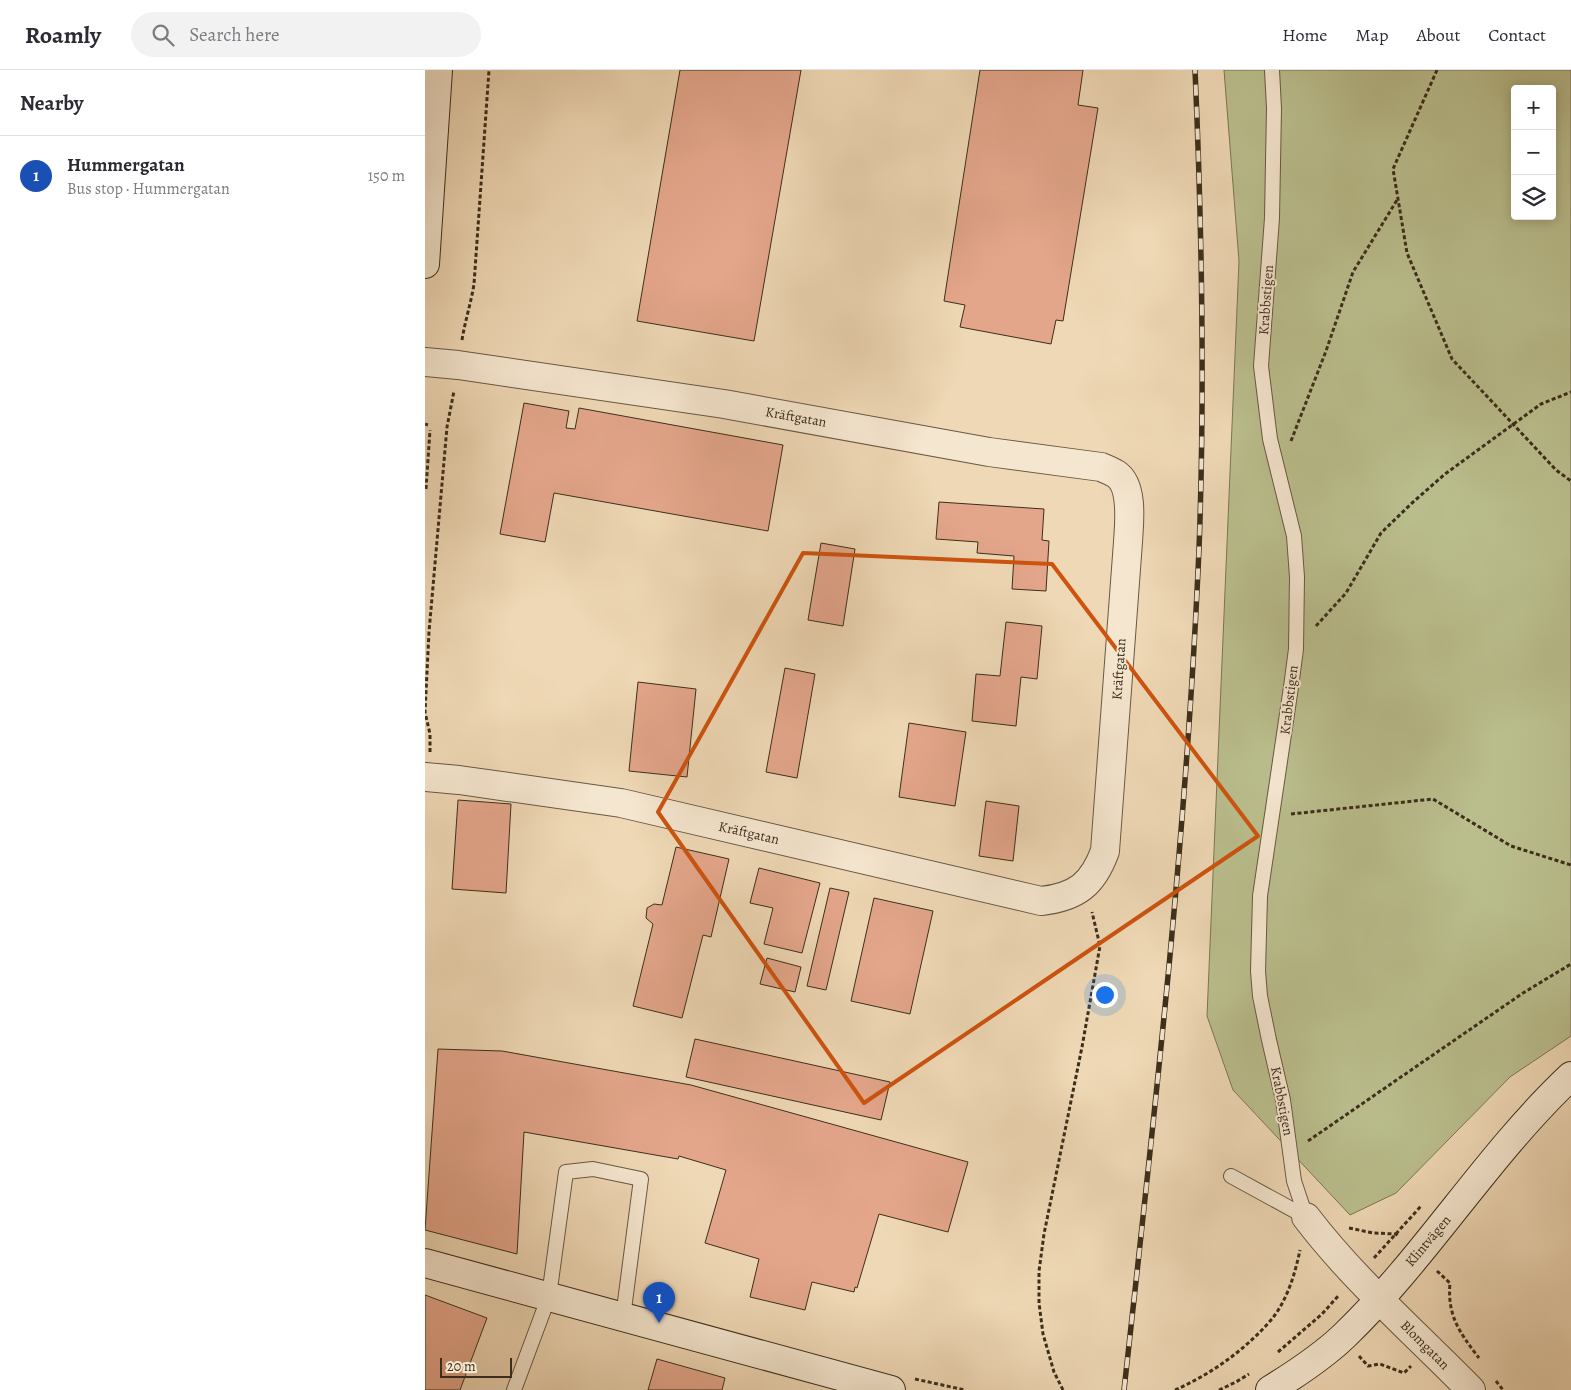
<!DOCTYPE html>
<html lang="en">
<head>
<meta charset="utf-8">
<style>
  :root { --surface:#fff; --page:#f2f2f3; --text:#2b2b33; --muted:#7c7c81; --line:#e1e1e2; --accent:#8f2418 }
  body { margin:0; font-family:Alegreya,serif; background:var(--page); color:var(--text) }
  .controls { position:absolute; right:15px; top:15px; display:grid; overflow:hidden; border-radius:5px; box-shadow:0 2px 12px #0003 }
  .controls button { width:45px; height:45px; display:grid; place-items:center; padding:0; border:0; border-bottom:1px solid var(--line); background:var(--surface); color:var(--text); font:25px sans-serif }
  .scale { position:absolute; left:15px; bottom:12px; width:72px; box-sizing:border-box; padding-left:5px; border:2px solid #3c2e1b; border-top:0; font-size:14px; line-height:18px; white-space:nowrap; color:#3c2e1b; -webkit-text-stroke:4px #f5e6cf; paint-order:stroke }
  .you { position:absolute; left:679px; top:924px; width:18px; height:18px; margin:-12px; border:4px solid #fff; border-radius:50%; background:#1a73e8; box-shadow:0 0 0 8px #1a73e833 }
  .badge { display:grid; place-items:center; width:32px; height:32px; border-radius:50%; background:var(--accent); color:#fff; font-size:16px; font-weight:700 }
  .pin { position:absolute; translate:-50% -41px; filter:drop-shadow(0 1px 2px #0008) }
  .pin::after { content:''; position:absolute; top:26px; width:18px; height:15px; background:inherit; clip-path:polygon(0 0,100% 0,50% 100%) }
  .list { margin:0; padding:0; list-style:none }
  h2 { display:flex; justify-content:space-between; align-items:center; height:65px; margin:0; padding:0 20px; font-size:21px }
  h2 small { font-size:16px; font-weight:400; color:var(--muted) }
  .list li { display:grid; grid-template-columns:32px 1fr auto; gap:15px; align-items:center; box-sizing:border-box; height:80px; padding:0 20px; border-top:1px solid var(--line) }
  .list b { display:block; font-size:19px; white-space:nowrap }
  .list p { margin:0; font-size:16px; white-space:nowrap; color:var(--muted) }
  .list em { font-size:16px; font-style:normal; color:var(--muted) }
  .icon { flex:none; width:28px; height:28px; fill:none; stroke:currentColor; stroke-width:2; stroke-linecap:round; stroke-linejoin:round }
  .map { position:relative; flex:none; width:1146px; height:1320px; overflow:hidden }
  header { display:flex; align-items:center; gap:30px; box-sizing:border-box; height:70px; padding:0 25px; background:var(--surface); border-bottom:1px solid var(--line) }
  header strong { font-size:24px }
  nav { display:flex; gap:28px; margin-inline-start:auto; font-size:18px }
  .search { width:350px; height:45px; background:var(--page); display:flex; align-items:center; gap:12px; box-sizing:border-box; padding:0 18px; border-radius:28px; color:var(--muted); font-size:19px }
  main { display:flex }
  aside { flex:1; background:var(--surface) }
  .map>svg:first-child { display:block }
</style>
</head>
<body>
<header>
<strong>Roamly</strong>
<div class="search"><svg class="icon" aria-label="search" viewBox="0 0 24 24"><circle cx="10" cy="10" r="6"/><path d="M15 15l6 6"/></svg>Search here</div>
<nav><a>Home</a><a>Map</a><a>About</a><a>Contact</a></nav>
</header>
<main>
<aside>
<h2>Nearby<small></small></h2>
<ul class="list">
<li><span class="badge" style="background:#1a4fb4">1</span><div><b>Hummergatan</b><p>Bus stop · Hummergatan</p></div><em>150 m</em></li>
</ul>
</aside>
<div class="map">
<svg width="1146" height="1320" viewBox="0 0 1146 1320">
  <rect width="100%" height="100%" fill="#efd8b5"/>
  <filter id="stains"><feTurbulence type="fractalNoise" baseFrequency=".004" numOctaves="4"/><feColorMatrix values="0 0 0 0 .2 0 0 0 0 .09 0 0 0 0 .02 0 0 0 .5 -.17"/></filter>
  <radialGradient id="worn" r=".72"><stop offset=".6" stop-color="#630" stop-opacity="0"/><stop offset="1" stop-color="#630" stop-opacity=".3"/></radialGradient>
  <path fill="#babe8d" stroke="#7b7654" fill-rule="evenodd" d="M799 0H1146V966L1085 1007 971 1123 925 1145 808 1020 782 946 814 191ZM1090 19H1127V146H1090Z"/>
  <path fill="#e4a68b" stroke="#3c2e1b" d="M255 0H376L329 271 212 251Z
    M555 0H658L653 35 673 38 638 251 631 250 626 274 535 257 540 235 519 231Z
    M99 333 144 341 141 358 150 359 154 338 358 375 343 461 129 423 120 472 75 464Z
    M514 432 619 439 617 470 624 471 621 521 587 519 589 486 552 483 553 472 511 469Z
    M396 473 430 479 418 556 383 550Z
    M581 552 617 556 612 609 596 607 591 656 547 651 551 604 575 606Z
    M360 598 390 604 372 708 341 702Z
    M213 612 271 619 262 707 204 701Z
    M484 653 541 662 530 736 474 727Z
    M33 730 86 734 81 823 27 819Z
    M561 731 594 736 588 791 554 786Z
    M251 777 304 789 286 867 278 865 257 948 208 936 228 854 221 848 222 838 229 834 237 835Z
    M334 798 395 813 377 883 339 874 348 838 325 833Z
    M405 818 424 822 401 920 382 916Z
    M449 828 508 841 485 944 426 931Z
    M342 888 376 897 370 922 335 914Z
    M270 969 465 1012 456 1050 261 1007Z
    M13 979 77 981 266 1015 543 1092 523 1162 454 1144 432 1218 430 1217 429 1222 387 1212 380 1240 325 1227 334 1189 280 1173 301 1100 254 1086 253 1089 99 1062 92 1184 0 1160Z
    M0 1225 62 1248 35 1320H0Z
    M232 1289 300 1308 297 1320H223Z"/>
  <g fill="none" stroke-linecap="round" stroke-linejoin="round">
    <defs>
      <path id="lane" d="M847 0 849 38 847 148 836 296 845 369 869 466 872 507 871 579 866 617 835 826 833 901 835 926 844 970 858 1030 869 1111 881 1147
        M806 1106 881 1147
        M89 1320 124 1226 141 1102 168 1099 216 1109 198 1247"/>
      <path id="street" d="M0 292 33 295 299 334 564 382 676 397C681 399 686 401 691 404 709 416 704 454 703 472L680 781C668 814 652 827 616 831L196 733 34 710 0 707
        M881 1147C929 1210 990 1263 1046 1320"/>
      <path id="secondary" d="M0 194 13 0
        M0 1193 466 1320
        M845 1320C871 1304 897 1287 919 1266 1002 1186 1062 1085 1146 1006"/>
    </defs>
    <use href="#lane" stroke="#695842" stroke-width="16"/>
    <use href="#street" stroke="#695842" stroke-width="30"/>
    <use href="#secondary" stroke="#3c2e1b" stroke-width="30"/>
    <path stroke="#3c2e1b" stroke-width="3" stroke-dasharray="4 2.5" stroke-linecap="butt" d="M1012 0 968 99 982 183 1027 289 1131 400 1146 411
      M37 270C40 251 46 233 49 214L64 0
      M0 354 3 355
      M866 371 901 281 928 202 972 130
      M1 419 5 360
      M891 556 921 523 956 463 987 433 1020 404 1116 334 1146 322
      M5 682V664L0 642 4 562 22 357 29 321
      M866 744 1008 729 1086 776 1146 795
      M883 1071 1098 923 1146 894
      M924 1158 948 1163 971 1164 974 1167
      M949 1188 997 1135
      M1012 1201 1025 1213C1022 1246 1035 1263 1054 1288
      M853 1282 897 1244 914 1225
      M934 1286 943 1296 955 1294 979 1303 986 1296
      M490 1309 540 1320
      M1071 1311 1078 1320
      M638 1320 629 1302 618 1264 614 1233V1201L619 1164 657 977 675 876 667 842
      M750 1320C786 1304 819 1281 846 1250 862 1231 870 1204 875 1180
      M794 1320 811 1312 824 1304"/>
    <use href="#lane" stroke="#f5e6cf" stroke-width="14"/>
    <use href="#street" stroke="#f5e6cf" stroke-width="28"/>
    <use href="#secondary" stroke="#f5e6cf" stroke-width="28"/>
    <defs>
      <path id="rail" d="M699 1320C730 1040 762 760 774 479 780 319 777 159 770 0"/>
    </defs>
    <use href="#rail" stroke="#3c2e1b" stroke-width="5.5"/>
    <use href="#rail" stroke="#f5e6cf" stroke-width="4" stroke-dasharray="11" stroke-linecap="butt"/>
  </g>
  <path fill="none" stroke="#ce530e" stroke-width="4" stroke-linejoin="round" d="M378 483 627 494 833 766 439 1033 233 742Z"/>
  <g text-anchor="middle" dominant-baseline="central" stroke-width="4" stroke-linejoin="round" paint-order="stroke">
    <g font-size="14" fill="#3c2e1b" stroke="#f5e6cf">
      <text transform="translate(841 230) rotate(-86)">Krabbstigen</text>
      <text transform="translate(371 347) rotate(10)">Kräftgatan</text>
      <text transform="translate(694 599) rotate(-86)">Kräftgatan</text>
      <text transform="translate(864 630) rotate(-83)">Krabbstigen</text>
      <text transform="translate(324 763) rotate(13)">Kräftgatan</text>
      <text transform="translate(857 1031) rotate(79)">Krabbstigen</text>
      <text transform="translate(1003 1171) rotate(-50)">Klintvägen</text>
      <text transform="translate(1000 1275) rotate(45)">Blomgatan</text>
    </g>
  </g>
  <rect width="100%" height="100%" filter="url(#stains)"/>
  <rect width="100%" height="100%" fill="url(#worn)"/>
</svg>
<div class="controls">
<button>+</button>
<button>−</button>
<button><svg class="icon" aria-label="layers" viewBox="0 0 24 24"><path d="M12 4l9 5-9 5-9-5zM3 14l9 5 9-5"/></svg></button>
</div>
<div class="scale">20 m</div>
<div class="you"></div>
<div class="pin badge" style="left:234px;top:1253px;background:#1a4fb4">1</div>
</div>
</main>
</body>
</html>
